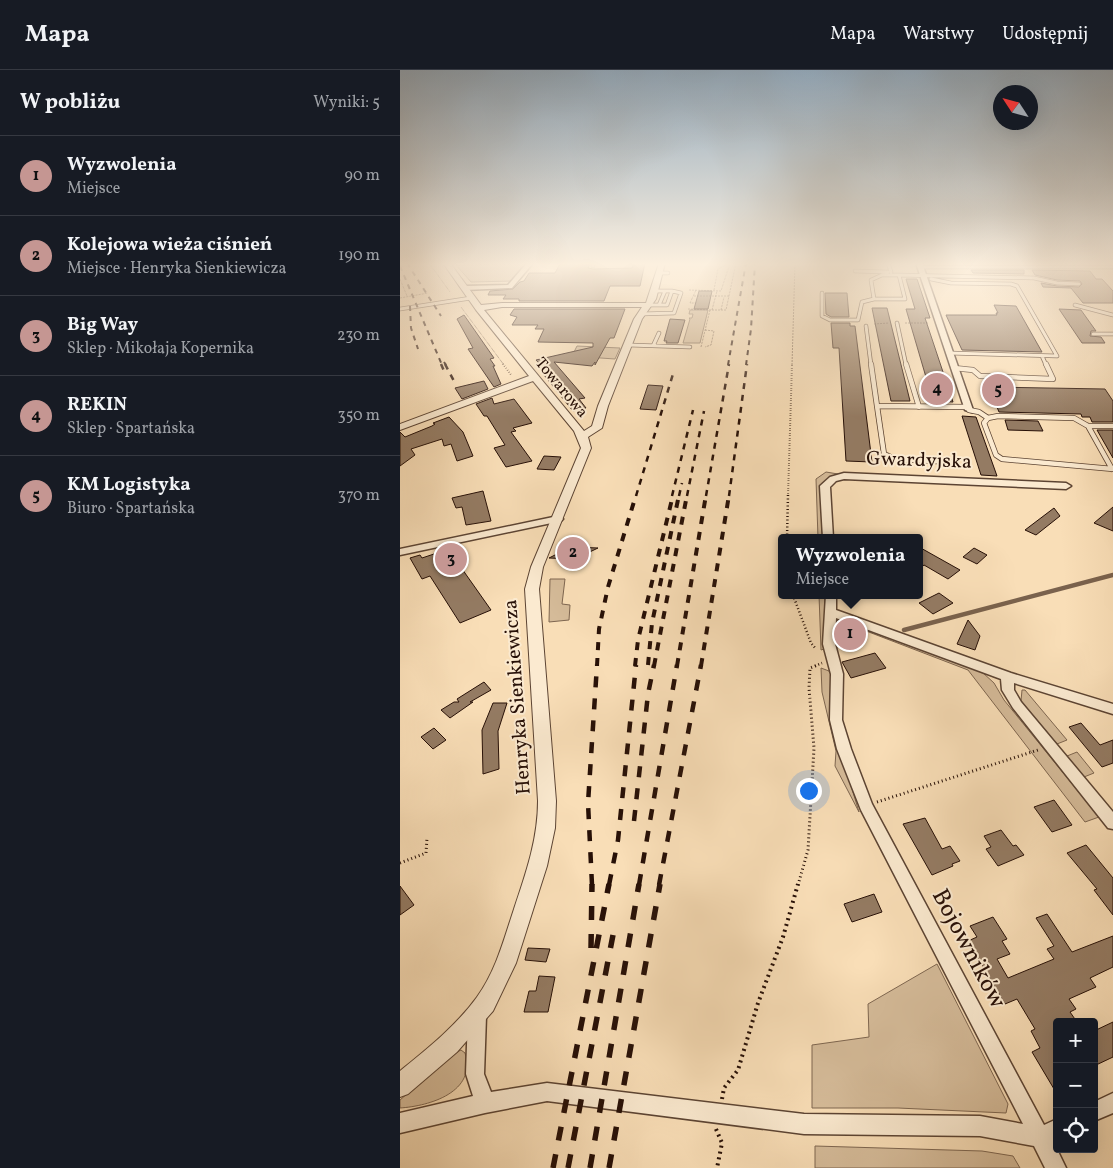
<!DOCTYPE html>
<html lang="pl">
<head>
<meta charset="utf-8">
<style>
  :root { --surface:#171b24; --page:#242831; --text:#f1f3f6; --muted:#9ea1a6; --line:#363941; --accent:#c59692 }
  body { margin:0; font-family:Vollkorn,serif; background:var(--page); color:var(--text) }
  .controls { position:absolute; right:15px; bottom:15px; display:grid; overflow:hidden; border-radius:5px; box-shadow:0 5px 20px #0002 }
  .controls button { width:45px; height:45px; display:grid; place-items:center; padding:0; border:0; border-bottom:1px solid var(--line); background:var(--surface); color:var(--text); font:25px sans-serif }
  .compass { position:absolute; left:593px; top:15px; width:45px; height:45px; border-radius:50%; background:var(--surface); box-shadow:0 5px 20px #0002; rotate:306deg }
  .you { position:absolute; left:408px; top:720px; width:18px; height:18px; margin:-12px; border:4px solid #fff; border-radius:50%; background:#1a73e8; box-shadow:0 0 0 8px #1a73e833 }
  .badge { display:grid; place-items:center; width:32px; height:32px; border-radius:50%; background:var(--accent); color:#111; font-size:16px; font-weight:700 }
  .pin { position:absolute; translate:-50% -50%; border:2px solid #fff; box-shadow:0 1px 5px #0006 }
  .popup { position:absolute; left:378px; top:464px; width:145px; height:65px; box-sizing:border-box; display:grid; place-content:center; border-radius:5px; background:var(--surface); filter:drop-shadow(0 1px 4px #0005); font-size:16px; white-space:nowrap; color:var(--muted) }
  .popup b { font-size:19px; color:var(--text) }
  .popup::after { content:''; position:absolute; left:50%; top:100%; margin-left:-10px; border:10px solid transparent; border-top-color:var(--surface) }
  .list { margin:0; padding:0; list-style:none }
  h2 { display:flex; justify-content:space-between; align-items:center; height:65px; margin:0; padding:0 20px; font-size:21px }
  h2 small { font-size:16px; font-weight:400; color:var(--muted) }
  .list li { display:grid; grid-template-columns:32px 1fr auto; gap:15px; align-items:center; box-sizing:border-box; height:80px; padding:0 20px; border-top:1px solid var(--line) }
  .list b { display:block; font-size:19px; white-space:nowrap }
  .list p { margin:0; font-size:16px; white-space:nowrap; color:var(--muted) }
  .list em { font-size:16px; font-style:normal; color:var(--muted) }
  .icon { flex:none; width:28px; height:28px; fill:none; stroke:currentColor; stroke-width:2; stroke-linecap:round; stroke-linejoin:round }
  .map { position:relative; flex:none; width:713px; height:1098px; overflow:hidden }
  header { display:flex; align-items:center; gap:30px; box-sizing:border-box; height:70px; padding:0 25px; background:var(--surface); border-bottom:1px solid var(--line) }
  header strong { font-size:24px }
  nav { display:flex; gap:28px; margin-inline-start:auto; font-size:18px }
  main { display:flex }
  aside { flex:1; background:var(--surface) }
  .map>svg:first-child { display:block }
</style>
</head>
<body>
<header>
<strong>Mapa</strong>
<nav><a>Mapa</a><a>Warstwy</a><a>Udostępnij</a></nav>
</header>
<main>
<aside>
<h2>W pobliżu<small>Wyniki: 5</small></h2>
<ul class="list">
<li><span class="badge">1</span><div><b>Wyzwolenia</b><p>Miejsce</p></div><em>90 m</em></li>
<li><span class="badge">2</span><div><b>Kolejowa wieża ciśnień</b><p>Miejsce · Henryka Sienkiewicza</p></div><em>190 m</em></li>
<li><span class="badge">3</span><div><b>Big Way</b><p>Sklep · Mikołaja Kopernika</p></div><em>230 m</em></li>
<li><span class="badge">4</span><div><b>REKIN</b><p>Sklep · Spartańska</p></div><em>350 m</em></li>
<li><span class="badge">5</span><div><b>KM Logistyka</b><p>Biuro · Spartańska</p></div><em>370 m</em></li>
</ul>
</aside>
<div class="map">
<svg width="713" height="1098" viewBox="0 0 713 1098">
  <rect width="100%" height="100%" fill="#f9deb7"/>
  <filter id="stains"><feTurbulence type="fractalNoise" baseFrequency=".004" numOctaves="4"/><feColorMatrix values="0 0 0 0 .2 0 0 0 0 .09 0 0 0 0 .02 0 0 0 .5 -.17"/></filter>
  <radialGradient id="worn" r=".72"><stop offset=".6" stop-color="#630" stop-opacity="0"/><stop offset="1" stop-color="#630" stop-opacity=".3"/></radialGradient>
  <path fill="#d5bb99" stroke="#7e6650" d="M125 194 113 211 71 212 56 195Z
    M290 240H308L300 273H283L290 249 289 248H292L293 244H289Z
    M177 276 220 278 215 289 172 286Z
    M426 402 438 404 422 413 424 468H418L416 409Z
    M150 509H165L162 534 170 535 169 550 149 552Z
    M419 525H425L424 579 421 580Z
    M440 551H447L582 602 594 613 604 630 699 747 685 752 568 600 440 551 436 555 437 583 434 580V555Z
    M421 598 429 601 433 608 431 649 459 742 435 696 436 681 422 622Z
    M622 620H625L667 670 657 674 621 631Z
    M677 682 694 703 684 707 667 686Z
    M537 894 608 1034 606 1043 498 1038H412V975L469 967 468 934Z
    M61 980 65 983C77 1022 30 1036 0 1038V1030L53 984Z
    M415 1076 582 1081 613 1086 620 1098H415Z"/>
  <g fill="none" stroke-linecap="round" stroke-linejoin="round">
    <path stroke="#7a624d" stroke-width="4.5" d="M504 560 713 505"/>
  </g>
  <path fill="#947b63" stroke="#271007" d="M190 193 188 198 193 199 232 198 234 193H245L240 216H210L204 231H119V229H103L106 225H88L90 221 113 219 120 212 124 211 129 203H155L160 194Z
    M571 200H624V204L573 203Z
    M632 200 690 201 696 209H702L713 221V233H683L671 218 643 217 641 213 657 216 679 217 682 214 680 211 657 210 635 205Z
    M506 209H517L530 248H525L553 332 533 331 506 239H515Z
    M299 221H312L308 239H294Z
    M425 223H447L449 247H431L426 244Z
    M594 235 616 236 642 282 562 280 546 245H597L596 243H598Z
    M472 238H487L510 331H491Z
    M114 239H225L214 268H210L195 295V292L192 296 154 292 185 328 179 329 186 338 173 341 144 305 149 304 136 290 193 277V273L138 272 144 259H135L138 255H112L117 247 110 245Z
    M659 239 681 240 696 261H691L690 266 701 267 705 273H682Z
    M64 245 94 288 90 289 95 296H93L101 314 94 317 68 279 73 278 57 249Z
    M270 249 285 250 278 273H266L267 271H264Z
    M431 253H450V256H455L472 392 446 391 439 278H433Z
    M84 311 88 319 62 329 55 318Z
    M248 315 263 316 256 340 240 339Z
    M589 317 705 319 713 331V352H692L690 347H682L681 344 599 342Z
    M92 328 94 334 114 329 132 353 113 358 116 361 111 362 132 391 106 397 94 378 105 375 87 346H84L76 334Z
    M562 346 576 347 597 406 581 405Z
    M49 347 63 362 73 386 57 391 51 374 44 376 42 369 11 379 15 385 0 396V362L5 367 32 356 35 354 33 353Z
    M605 350 638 351 643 361 608 360Z
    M697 360H713V388Z
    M144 386 161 387 154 400 137 399Z
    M83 421 91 451 66 455 62 437 56 438 52 428Z
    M713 437V461L694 453Z
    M654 438 660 446 636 465 625 460Z
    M171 477 198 478 175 489 149 488Z
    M519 477 560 500 548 509 524 495 519 499Z
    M574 478 587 485 577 494 563 487Z
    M46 480 57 497 60 496 91 540 60 553 30 506 22 509 10 488 20 485 22 488Z
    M539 523 553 533 533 544 519 533Z
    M568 550 580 566 575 580 557 574Z
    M475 583 486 598 451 608 442 592Z
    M84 612 91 620 70 632H73L50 648 41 640 54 632H59L57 629Z
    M93 633H107L98 661 99 699 83 704 82 660Z
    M681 653 700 675 713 670V693L702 697 669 657Z
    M34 658 46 670 33 679 21 667Z
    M654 730 672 755 652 762 634 737Z
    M525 748 542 779 550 776 560 791 552 794 553 796 532 805 503 754Z
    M601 760 613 776 616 775 624 785 598 796 586 779 591 777 584 766Z
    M686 775 713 808V845L694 820 697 819 667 783Z
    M0 816 14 835 0 845Z
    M474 824 482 842 452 852 444 834Z
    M647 844 672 882 713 866V897L690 908 696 917 669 929 676 939 670 942 677 952H657V1024L632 982 640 978 631 961 635 959 617 929 605 934 568 871 577 867 570 856 593 847 607 869 602 871 610 884 597 889 608 908 654 889 647 879 654 876 636 848Z
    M128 878 150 879 146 892 125 890Z
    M139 906 155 907 148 942H124L129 921H136Z
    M713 952V987L694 996V961Z"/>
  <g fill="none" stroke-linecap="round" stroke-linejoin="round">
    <defs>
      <path id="service-far1" d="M193 193V196
        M488 193 491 202
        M521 197H713
        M455 201 488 202
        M259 203H268
        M482 205H499L505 229H474L471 210Z
        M499 205 634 208 657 213 679 214
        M531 209 551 213 611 214 617 216 657 286 549 283
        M422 223V246L430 250H458L462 232 474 229
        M248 235H267L272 221H253
        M259 235 265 221
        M675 235 713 245
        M0 239 71 228
        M241 244 274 243 281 223 272 221
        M497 253 506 295
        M466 256 471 295
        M693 264H713
        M229 275 290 277
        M253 276 259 263
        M642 286 646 295"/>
      <path id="service" d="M471 294 477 336
        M506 294 519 337
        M554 298 573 300 580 306 653 309 646 294
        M569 340 579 342 588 348
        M688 356 712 399
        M713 356H688L674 348 598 346 588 348 584 353 596 385 602 389 713 399
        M551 392 495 389 484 384 477 336 568 337"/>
      <path id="minor" d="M127 193H133L112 218 65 220 62 218 65 216 108 215Z
        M516 193H522L573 340 572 342 565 340Z
        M444 403 666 413 671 416 666 419 444 409 436 411 430 417 433 468H423L420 416 430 407Z
        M158 446 161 447 163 449 161 451 0 485V479Z
        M426 525H436V540L611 603 713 634V644L614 613V620L621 632 713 742V759L708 758 613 638 602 620 601 609 436 548 435 574 443 604 442 650 451 679 472 734 644 1055 657 1049V1069L653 1071 666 1098H645L634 1076 580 1066 404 1064 147 1031 85 1043 0 1063V1043L73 1026 66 1004 68 946 71 940 77 937 83 940 86 946 84 1004 91 1022 147 1013 404 1044 580 1046 623 1054 461 740 437 679 430 650 431 604 423 574Z
        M713 1023V1043L694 1051V1032Z"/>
      <path id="tertiary" d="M43 193H50L53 197 81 235 102 233H246L259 193H265L256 229 242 249 208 336 202 358 188 367 191 378 143 497 139 519 156 731 155 758 147 796 116 893 93 941 57 982 8 1024 0 1027V1001C27 979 56 956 77 927 96 901 104 869 114 839 126 803 138 769 138 731L125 519 131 497 181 378 174 361 133 311 0 360V354L129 306 76 240ZM102 237H242L234 249 198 336 192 356 184 361 84 240Z"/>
    </defs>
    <use href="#service-far1" stroke="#5c4433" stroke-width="4.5"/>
    <use href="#service" stroke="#5c4433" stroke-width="6"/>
    <use href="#minor" stroke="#5c4433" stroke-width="3"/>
    <use href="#tertiary" stroke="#5c4433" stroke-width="2"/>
    <path stroke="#271007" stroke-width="1" stroke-dasharray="0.5 1" stroke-linecap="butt" d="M29 193 50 222
      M0 209 7 226
      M289 220 321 221 330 193
      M296 220 290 233H296
      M314 220 318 199 330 193
      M294 226H329
      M0 228 28 223
      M61 237 104 295
      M288 239 312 240 317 221
      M312 240H326L336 193
      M321 240 324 227
      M505 253H529
      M474 254 489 253
      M305 260 314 261 311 275 305 277
      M301 277 310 240
      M392 295 395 193"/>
    <path stroke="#271007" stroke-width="2" stroke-dasharray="0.5 2" stroke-linecap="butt" d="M103 294 111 305
      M388 426 392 294"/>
    <path stroke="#271007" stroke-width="2.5" stroke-dasharray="1 2.5" stroke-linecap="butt" d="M387 468 388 425
      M393 525 411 573 416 579
      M415 596 422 593"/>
    <path stroke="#271007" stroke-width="3" stroke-dasharray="1 3" stroke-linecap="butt" d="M477 732 638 680
      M0 793 26 783 27 768
      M398 815 408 780 414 678 409 618 410 598 418 595"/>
    <path stroke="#271007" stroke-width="4" stroke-dasharray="2 4" stroke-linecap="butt" d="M322 1029 324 1018 338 1000 358 933 383 867 398 814
      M316 1059 322 1073 317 1098"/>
    <use href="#service-far1" stroke="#fbead0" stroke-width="3"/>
    <use href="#service" stroke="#fbead0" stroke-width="4.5"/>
    <use href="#minor" fill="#fbead0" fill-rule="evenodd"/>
    <use href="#tertiary" fill="#fbead0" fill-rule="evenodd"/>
    <path stroke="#271007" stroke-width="2" stroke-dasharray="5 5" stroke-linecap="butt" d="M7 193 41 246
      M0 196 42 295
      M10 236 11 258 18 279
      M44 292 46 295
      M328 295 346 193
      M346 295 351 259 355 193"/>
    <path stroke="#271007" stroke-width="2.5" stroke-dasharray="6 6" stroke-linecap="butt" d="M41 294 44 301
      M45 294 56 315
      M236 426 273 304
      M272 426 293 340
      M279 426 282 413
      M287 426 304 341
      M306 426 329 294
      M329 426 347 294"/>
    <path stroke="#271007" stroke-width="4" stroke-dasharray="8 8" stroke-linecap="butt" d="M248 595 252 553 279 425
      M197 596 199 559 208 517 236 425
      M235 596 238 570 273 425
      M254 596 287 425
      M277 596 306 425
      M301 596 329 425"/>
    <path stroke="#271007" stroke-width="4.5" stroke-dasharray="11 11" stroke-linecap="butt" d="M234 751 248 624 254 595
      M192 815 188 733 197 595
      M209 815 218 770 236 595
      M239 815 277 595
      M259 815 301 595"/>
    <path stroke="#271007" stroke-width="5.5" stroke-dasharray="14 14" stroke-linecap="butt" d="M191 878 192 814
      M153 1098 209 814
      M168 1098 213 865
      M190 1098 239 814
      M209 1098 260 814"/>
  </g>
  <linearGradient id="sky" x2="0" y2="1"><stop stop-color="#92a9bc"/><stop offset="0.56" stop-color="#fcf0df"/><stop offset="1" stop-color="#fcf0df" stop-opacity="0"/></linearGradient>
  <rect width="713" height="347" fill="url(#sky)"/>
  <g text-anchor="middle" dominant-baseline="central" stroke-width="4" stroke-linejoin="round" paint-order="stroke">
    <g font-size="16" fill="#271007" stroke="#fbead0">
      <text transform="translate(161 318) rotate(50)">Towarowa</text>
    </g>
    <g font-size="20" fill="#271007" stroke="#fbead0">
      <text transform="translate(519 391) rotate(2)">Gwardyjska</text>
      <text transform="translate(118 627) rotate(-94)">Henryka Sienkiewicza</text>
    </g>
    <g font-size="24" fill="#271007" stroke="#fbead0">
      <text transform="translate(568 879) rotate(62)">Bojowników</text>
    </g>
  </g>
  <rect width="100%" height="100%" filter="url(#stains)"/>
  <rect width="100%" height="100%" fill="url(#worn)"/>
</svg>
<div class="controls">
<button>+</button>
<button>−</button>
<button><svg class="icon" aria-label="locate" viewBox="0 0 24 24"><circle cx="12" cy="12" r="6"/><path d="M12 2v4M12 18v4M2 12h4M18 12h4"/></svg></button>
</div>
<svg class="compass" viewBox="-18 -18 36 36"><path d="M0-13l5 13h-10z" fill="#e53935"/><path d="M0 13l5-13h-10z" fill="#9ea1a6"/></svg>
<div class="you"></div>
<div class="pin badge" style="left:450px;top:564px">1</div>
<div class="popup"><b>Wyzwolenia</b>Miejsce</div>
<div class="pin badge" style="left:173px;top:483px">2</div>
<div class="pin badge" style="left:51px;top:489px">3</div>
<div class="pin badge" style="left:537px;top:319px">4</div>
<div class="pin badge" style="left:598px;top:320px">5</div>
</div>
</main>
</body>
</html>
